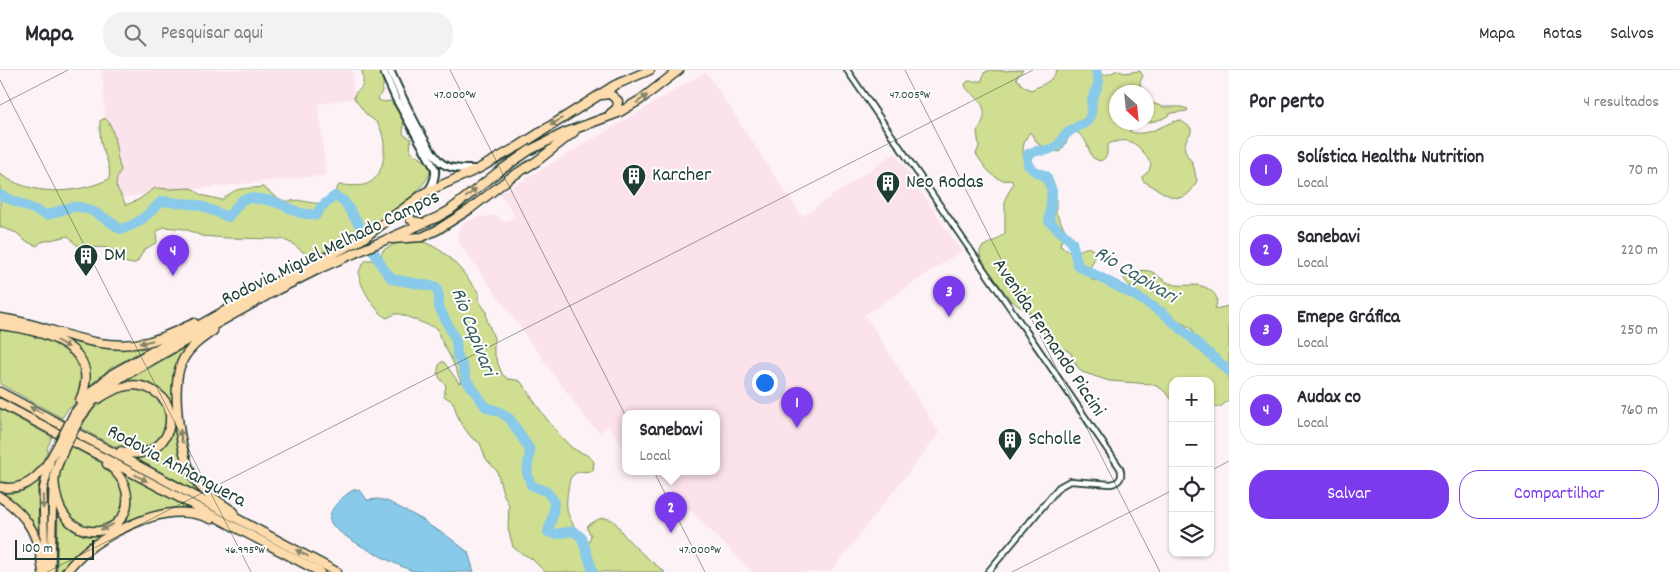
<!DOCTYPE html>
<html lang="pt">
<head>
<meta charset="utf-8">
<style>
  :root { --surface:#fff; --page:#f2f2f3; --text:#2b2b33; --muted:#7c7c81; --line:#e1e1e2; --accent:#7c3aed }
  body { margin:0; font-family:Dekko,sans-serif; background:var(--page); color:var(--text) }
  .controls { position:absolute; right:15px; bottom:15px; display:grid; overflow:hidden; border-radius:10px; box-shadow:0 1px 4px #0004 }
  .controls button { width:45px; height:45px; display:grid; place-items:center; padding:0; border:0; border-bottom:1px solid var(--line); background:var(--surface); color:var(--text); font:25px sans-serif }
  .compass { position:absolute; left:1109px; top:15px; width:45px; height:45px; border-radius:50%; background:var(--surface); box-shadow:0 1px 4px #0004; rotate:153deg }
  .scale { position:absolute; left:15px; bottom:12px; width:79px; box-sizing:border-box; padding-left:5px; border:2px solid #1f3d34; border-top:0; font-size:14px; line-height:18px; white-space:nowrap; color:#1f3d34; -webkit-text-stroke:4px #fff; paint-order:stroke }
  .you { position:absolute; left:764px; top:312px; width:18px; height:18px; margin:-12px; border:4px solid #fff; border-radius:50%; background:#1a73e8; box-shadow:0 0 0 8px #1a73e833 }
  .badge { display:grid; place-items:center; width:32px; height:32px; border-radius:50%; background:var(--accent); color:#fff; font-size:16px; font-weight:700 }
  .pin { position:absolute; translate:-50% -41px; filter:drop-shadow(0 1px 2px #0008) }
  .pin::after { content:''; position:absolute; top:26px; width:18px; height:15px; background:inherit; clip-path:polygon(0 0,100% 0,50% 100%) }
  .popup { position:absolute; left:622px; top:340px; width:98px; height:65px; box-sizing:border-box; display:grid; place-content:center; border-radius:10px; background:var(--surface); filter:drop-shadow(0 1px 4px #0005); font-size:16px; white-space:nowrap; color:var(--muted) }
  .popup b { font-size:19px; color:var(--text) }
  .popup::after { content:''; position:absolute; left:50%; top:100%; margin-left:-10px; border:10px solid transparent; border-top-color:var(--surface) }
  .list { margin:0; padding:0; list-style:none }
  h2 { display:flex; justify-content:space-between; align-items:center; height:65px; margin:0; padding:0 20px; font-size:21px }
  h2 small { font-size:16px; font-weight:400; color:var(--muted) }
  .list li { display:grid; grid-template-columns:32px 1fr auto; gap:15px; align-items:center; box-sizing:border-box; height:70px; margin:0 10px 10px; padding:0 10px; border:1px solid var(--line); border-radius:20px }
  .list b { display:block; font-size:19px; white-space:nowrap }
  .list p { margin:0; font-size:16px; white-space:nowrap; color:var(--muted) }
  .list em { font-size:16px; font-style:normal; color:var(--muted) }
  .actions { display:flex; gap:10px; padding:15px 20px }
  .actions a { flex:1; padding:11px 0; border:1px solid var(--accent); border-radius:20px; text-align:center; font-size:18px; color:var(--accent) }
  .actions .main { background:var(--accent); color:#fff }
  .icon { flex:none; width:28px; height:28px; fill:none; stroke:currentColor; stroke-width:2; stroke-linecap:round; stroke-linejoin:round }
  .map { position:relative; flex:none; width:1229px; height:502px; overflow:hidden }
  header { display:flex; align-items:center; gap:30px; box-sizing:border-box; height:70px; padding:0 25px; background:var(--surface); border-bottom:1px solid var(--line) }
  header strong { font-size:24px }
  nav { display:flex; gap:28px; margin-inline-start:auto; font-size:18px }
  .search { width:350px; height:45px; background:var(--page); display:flex; align-items:center; gap:12px; box-sizing:border-box; padding:0 18px; border-radius:20px; color:var(--muted); font-size:19px }
  main { display:flex }
  aside { flex:1; background:var(--surface) }
  .map>svg:first-child { display:block }
</style>
</head>
<body>
<header>
<strong>Mapa</strong>
<div class="search"><svg class="icon" aria-label="search" viewBox="0 0 24 24"><circle cx="10" cy="10" r="6"/><path d="M15 15l6 6"/></svg>Pesquisar aqui</div>
<nav><a>Mapa</a><a>Rotas</a><a>Salvos</a></nav>
</header>
<main>
<div class="map">
<svg width="1229" height="502" viewBox="0 0 1229 502">
  <rect width="100%" height="100%" fill="#fdf2f6"/>
  <filter id="ink" filterUnits="userSpaceOnUse"><feTurbulence type="fractalNoise" baseFrequency=".02" numOctaves="2"/><feDisplacementMap in="SourceGraphic" scale="10" xChannelSelector="R" yChannelSelector="G"/><feConvolveMatrix kernelMatrix="1 2 1 2 8 2 1 2 1" color-interpolation-filters="sRGB"/></filter>
  <g filter="url(#ink)">
    <path fill="#fbe2eb" d="M102 0H352L354 28 318 34 326 105 111 128Z
      M706 2 802 147 895 83 961 181 865 245 939 363 830 502H753L651 402H716V344H626V382L609 356 600 362 589 353 460 174 458 162 464 153 476 148 497 145 503 153 515 146 500 124Z"/>
    <path fill="#d0de91" stroke="#788e62" d="M362 0H380C385 12 384 19 378 29L383 32 390 31C400 41 405 50 403 64L411 69 410 81C416 87 429 90 430 99 432 121 352 170 333 178 325 182 317 184 307 185L293 174 282 169 228 168 202 166 185 159 164 157 156 162 157 172 144 180 137 192 132 194C129 193 127 193 124 192 119 188 118 181 110 179 100 175 89 180 79 176 73 174 73 169 68 166L41 172 37 176 25 171 17 163 0 157V104C31 126 76 125 109 109 112 97 104 85 101 73 100 65 100 59 100 51L105 48C117 58 115 86 121 100L117 108 116 116 126 135 138 130 155 118 171 119 190 118 195 120 201 125 222 130C239 115 242 120 263 117 269 121 278 130 286 131 291 132 296 129 302 131 324 135 327 136 339 115 347 115 359 117 367 114 387 106 388 70 378 54 375 50 370 48 366 44 362 39 358 33 354 28L355 23C366 16 363 11 362 0Z
      M990 0C1001 2 1012 0 1023 0L1016 8 1023 16 1031 20C1042 15 1052 12 1057 0H1097L1103 5 1109 4 1118 0 1124 3 1140 1 1143 6 1140 12 1141 22H1116V52H1146L1147 31 1163 37H1181L1188 39 1187 41 1172 43 1162 49 1139 55 1129 61C1146 69 1164 53 1180 50L1191 58V63C1184 72 1182 78 1189 88 1190 90 1193 92 1193 95 1195 100 1195 105 1197 111 1182 143 1164 121 1143 111L1142 107 1149 101 1151 94C1142 80 1134 66 1115 72 1113 72 1109 73 1108 75 1105 82 1111 86 1100 91L1093 88C1085 75 1090 71 1075 61 1067 65 1067 76 1059 82L1039 75 1030 62C1022 72 1021 83 1026 95L1047 106 1051 110 1055 116 1056 127V143L1069 167 1061 171 1060 176 1073 184C1080 182 1087 173 1094 181V190L1088 202 1092 210 1115 214 1136 225C1134 217 1125 214 1123 206 1128 202 1132 202 1137 201 1158 198 1156 209 1172 214 1186 218 1198 211 1210 220 1218 226 1218 230 1215 239L1229 236V296L1194 266 1192 259 1175 249C1192 268 1209 286 1229 301V330C1220 336 1223 339 1210 336V311H1173V331L1162 319 1152 314 1109 311 1082 302 1077 296 1070 282 1050 272 1029 241 1018 236 1009 228 986 197 980 185V181L982 177 996 170 1005 163V129L1013 114 1011 110C994 113 985 97 976 84L979 77 977 61C986 49 988 38 975 26 971 22 966 21 965 14L968 11H982L984 3Z
      M415 170C446 176 461 200 479 223V231L486 241 487 250 494 268V283L502 304 508 309 517 310 521 312C536 334 550 356 569 375 576 383 588 382 594 392L593 401C584 402 574 400 570 409 568 418 566 429 567 438 567 447 580 468 589 472L591 465 587 459 588 455C596 452 598 446 609 449 616 450 620 460 624 465 636 479 650 491 665 502H545L531 488 519 482 513 477 508 458 509 435 503 423 497 401 486 389 480 373 471 367 465 359 459 350 453 332 444 326 446 315C438 308 435 301 441 292H444L459 313 461 312 452 290 439 266 438 259 400 244H395L387 248C377 244 359 215 359 204 359 199 363 194 366 190H373L382 198 380 189 383 180 399 172Z
      M0 258C32 264 101 276 79 324 77 329 74 333 71 338L69 337 62 348 0 314Z
      M42 260C81 274 105 283 147 278L109 299 87 318 88 306 80 284Z
      M188 276 178 293 182 389 187 404 196 417 195 420 133 387H142L155 382 166 372 171 359 162 325 123 313Z
      M138 318C144 321 150 322 155 326 174 342 168 372 145 379 141 381 132 380 126 380 113 378 93 364 81 358 95 333 109 321 138 318Z
      M0 339 52 367 47 378 48 380 38 402 18 415 0 414Z
      M70 376C86 385 106 393 117 408 122 415 124 422 123 430 121 454 95 465 75 453 68 448 62 435 60 427 56 409 61 392 70 376Z
      M122 403 193 440V441C180 442 166 441 154 443 121 448 88 482 63 502H57L58 440 62 448 71 458 78 461 93 464 109 462 126 445Z
      M39 411 40 462 38 465 34 457 0 423V419L28 417Z"/>
    <path fill="#89caea" stroke="#5f92a1" d="M355 419 361 421 367 430 379 429 389 432 423 450 430 456 446 465 468 482 474 502C461 502 422 502 413 501 396 495 339 467 331 453 324 442 345 424 355 419Z"/>
    <g fill="none" stroke-linecap="round" stroke-linejoin="round">
      <path stroke="#89caea" stroke-width="10" d="M1096 0 1099 12 1092 30 1091 44 1087 52 1071 60 1063 67 1059 75 1048 80 1036 81 1028 84V95L1036 102 1046 106 1052 121 1049 151 1072 172 1078 196 1134 225 1163 243 1229 301
        M0 125 47 145C55 143 65 138 74 137 87 135 110 151 120 159 138 156 149 143 162 131L199 135 228 147 242 130 249 128 268 130 283 135 300 143 316 145 321 137 335 126 344 131 361 158 383 198 392 209 436 217 439 226V237L456 271 457 285 463 297 467 311 486 337 500 342 510 349 530 380 527 403 531 415 547 422 554 431 553 444 548 462 555 464 574 461 582 468 593 502"/>
      <defs>
        <path id="street" d="M847 0 1120 398C1123 407 1120 412 1111 414L1070 411 1059 417 988 502"/>
        <path id="secondary" d="M383 0 396 29 435 99C436 108 433 114 428 121
          M390 0C398 18 429 86 443 94 453 100 467 99 478 99"/>
        <path id="primary" d="M45 501 43 420 50 392
          M51 502 53 415"/>
        <path id="highway" d="M601 25 610 24 618 31 617 38 610 44
          M415 135 409 142 410 149 413 151 423 153
          M392 169 422 167 437 160 470 139 511 107 537 91 574 62
          M0 248C51 254 94 284 147 272 164 268 179 260 194 253
          M0 255C40 260 105 275 80 330
          M213 261C200 270 187 279 181 294 171 319 180 388 195 410 205 424 220 432 234 442
          M0 322 337 502
          M98 329C106 324 114 319 123 317 142 311 168 323 170 345 172 374 146 390 121 381
          M0 333 320 502
          M74 344 88 325 112 304 276 212 361 170 426 122 478 99 519 76 615 15 650 0
          M80 348 100 322 125 305 277 220 323 197 438 147 450 140 498 102 530 80 564 63 618 43 640 30 679 0
          M64 379C61 388 56 396 55 405 53 413 56 424 58 432 73 478 131 465 127 426 126 413 117 401 107 394
          M0 417C29 423 45 400 57 377
          M0 427C30 446 39 468 43 502
          M66 502C80 483 97 472 118 461 147 446 179 435 211 449"/>
      </defs>
      <use href="#street" stroke="#1f3d34" stroke-width="8"/>
      <use href="#secondary" stroke="#1f3d34" stroke-width="10"/>
      <use href="#primary" stroke="#1f3d34" stroke-width="11"/>
      <use href="#highway" stroke="#1f3d34" stroke-width="11"/>
      <use href="#street" stroke="#fff" stroke-width="4.5"/>
      <use href="#secondary" stroke="#fff" stroke-width="6"/>
      <use href="#primary" stroke="#fedbac" stroke-width="7"/>
      <use href="#highway" stroke="#fedbac" stroke-width="8"/>
      <defs>
        <path id="highway-bridge" d="M57 377 74 344
          M64 379 80 348"/>
      </defs>
      <use href="#highway-bridge" stroke="#1f3d34" stroke-width="11" stroke-linecap="butt"/>
      <use href="#highway-bridge" stroke="#fedbac" stroke-width="8"/>
    </g>
    <defs><path id="oneway-solid" d="M-6-.8H1V-3.2L6.5 0L1 3.2V.8H-6Z" transform="scale(1.25)"/></defs>
    <g fill="#83846a">
      <use href="#oneway-solid" transform="translate(642 29) rotate(-36)"/>
      <use href="#oneway-solid" transform="translate(556 52) rotate(148)"/>
      <use href="#oneway-solid" transform="translate(471 123) rotate(-39)"/>
      <use href="#oneway-solid" transform="translate(146 272) rotate(167)"/>
      <use href="#oneway-solid" transform="translate(63 274) rotate(30)"/>
      <use href="#oneway-solid" transform="translate(36 340) rotate(-153)"/>
      <use href="#oneway-solid" transform="translate(181 366) rotate(-98)"/>
      <use href="#oneway-solid" transform="translate(141 408) rotate(28)"/>
      <use href="#oneway-solid" transform="translate(43 432) rotate(89)"/>
      <use href="#oneway-solid" transform="translate(107 457) rotate(156)"/>
      <use href="#oneway-solid" transform="translate(302 483) rotate(-152)"/>
    </g>
  </g>
  <path fill="none" stroke="#1f3d34" stroke-width="1" stroke-opacity="0.45" d="M450 0 705 502M905 0 1160 502M0 10 251 502M0 35 68 0M1210 401 1229 391M47 502 1033 0M1012 502 1173 420"/>
  <defs>
    <symbol id="building-pin" viewBox="-11 -11 22 30"><path d="M0 17L-7.5 6A9.5 9.5 0 1 1 7.5 6Z" fill="#1f3d34" stroke="#fff"/><path d="M-4-6H4V6H1V3H-1V6H-4ZM-2.5-4.3h1.7v1.8h-1.7ZM.8-4.3h1.7v1.8H.8ZM-2.5-1h1.7V.8h-1.7ZM.8-1h1.7V.8H.8Z" fill="#fff"/></symbol>
  </defs>
  <g fill-rule="evenodd">
    <use href="#building-pin" x="620" y="92" width="28" height="38"/>
    <use href="#building-pin" x="874" y="99" width="28" height="38"/>
    <use href="#building-pin" x="72" y="172" width="28" height="38"/>
    <use href="#building-pin" x="996" y="356" width="28" height="38"/>
  </g>
  <g text-anchor="middle" dominant-baseline="central" stroke-width="4" stroke-linejoin="round" paint-order="stroke">
    <g font-size="20" fill="#1f3d34" stroke="#fff" text-anchor="start">
      <text x="652" y="106">Karcher</text>
      <text x="906" y="113">Neo Rodas</text>
      <text x="104" y="186">DM</text>
      <text x="1028" y="370">Scholle</text>
    </g>
    <g font-size="20" fill="#1f3d34" stroke="#fff">
      <text transform="translate(331 179) rotate(-26)">Rodovia Miguel Melhado Campos</text>
      <text transform="translate(1048 268) rotate(56)">Avenida Fernando Piccini</text>
      <text transform="translate(176 397) rotate(28)">Rodovia Anhanguera</text>
    </g>
    <g font-size="21" font-style="italic" fill="#3a6062" stroke="#fff">
      <text transform="translate(1135 206) rotate(31)">Rio Capivari</text>
      <text transform="translate(472 262) rotate(69)">Rio Capivari</text>
    </g>
  </g>
  <g font-size="12" text-anchor="middle" fill="#1f3d34" stroke="#fff" stroke-width="4" stroke-linejoin="round" paint-order="stroke">
    <text x="455" y="28">47.000°W</text>
    <text x="910" y="28">47.005°W</text>
    <text x="245" y="483">46.995°W</text>
    <text x="700" y="483">47.000°W</text>
  </g>
</svg>
<div class="controls">
<button>+</button>
<button>−</button>
<button><svg class="icon" aria-label="locate" viewBox="0 0 24 24"><circle cx="12" cy="12" r="6"/><path d="M12 2v4M12 18v4M2 12h4M18 12h4"/></svg></button>
<button><svg class="icon" aria-label="layers" viewBox="0 0 24 24"><path d="M12 4l9 5-9 5-9-5zM3 14l9 5 9-5"/></svg></button>
</div>
<svg class="compass" viewBox="-18 -18 36 36"><path d="M0-13l5 13h-10z" fill="#e53935"/><path d="M0 13l5-13h-10z" fill="#7c7c81"/></svg>
<div class="scale">100 m</div>
<div class="you"></div>
<div class="pin badge" style="left:797px;top:358px">1</div>
<div class="pin badge" style="left:671px;top:463px">2</div>
<div class="popup"><b>Sanebavi</b>Local</div>
<div class="pin badge" style="left:949px;top:247px">3</div>
<div class="pin badge" style="left:173px;top:206px">4</div>
</div>
<aside>
<h2>Por perto<small>4 resultados</small></h2>
<ul class="list">
<li><span class="badge">1</span><div><b>Solística Health&amp; Nutrition</b><p>Local</p></div><em>70 m</em></li>
<li><span class="badge">2</span><div><b>Sanebavi</b><p>Local</p></div><em>220 m</em></li>
<li><span class="badge">3</span><div><b>Emepe Gráfica</b><p>Local</p></div><em>250 m</em></li>
<li><span class="badge">4</span><div><b>Audax co</b><p>Local</p></div><em>760 m</em></li>
</ul>
<div class="actions"><a class="main">Salvar</a><a>Compartilhar</a></div>
</aside>
</main>
</body>
</html>
